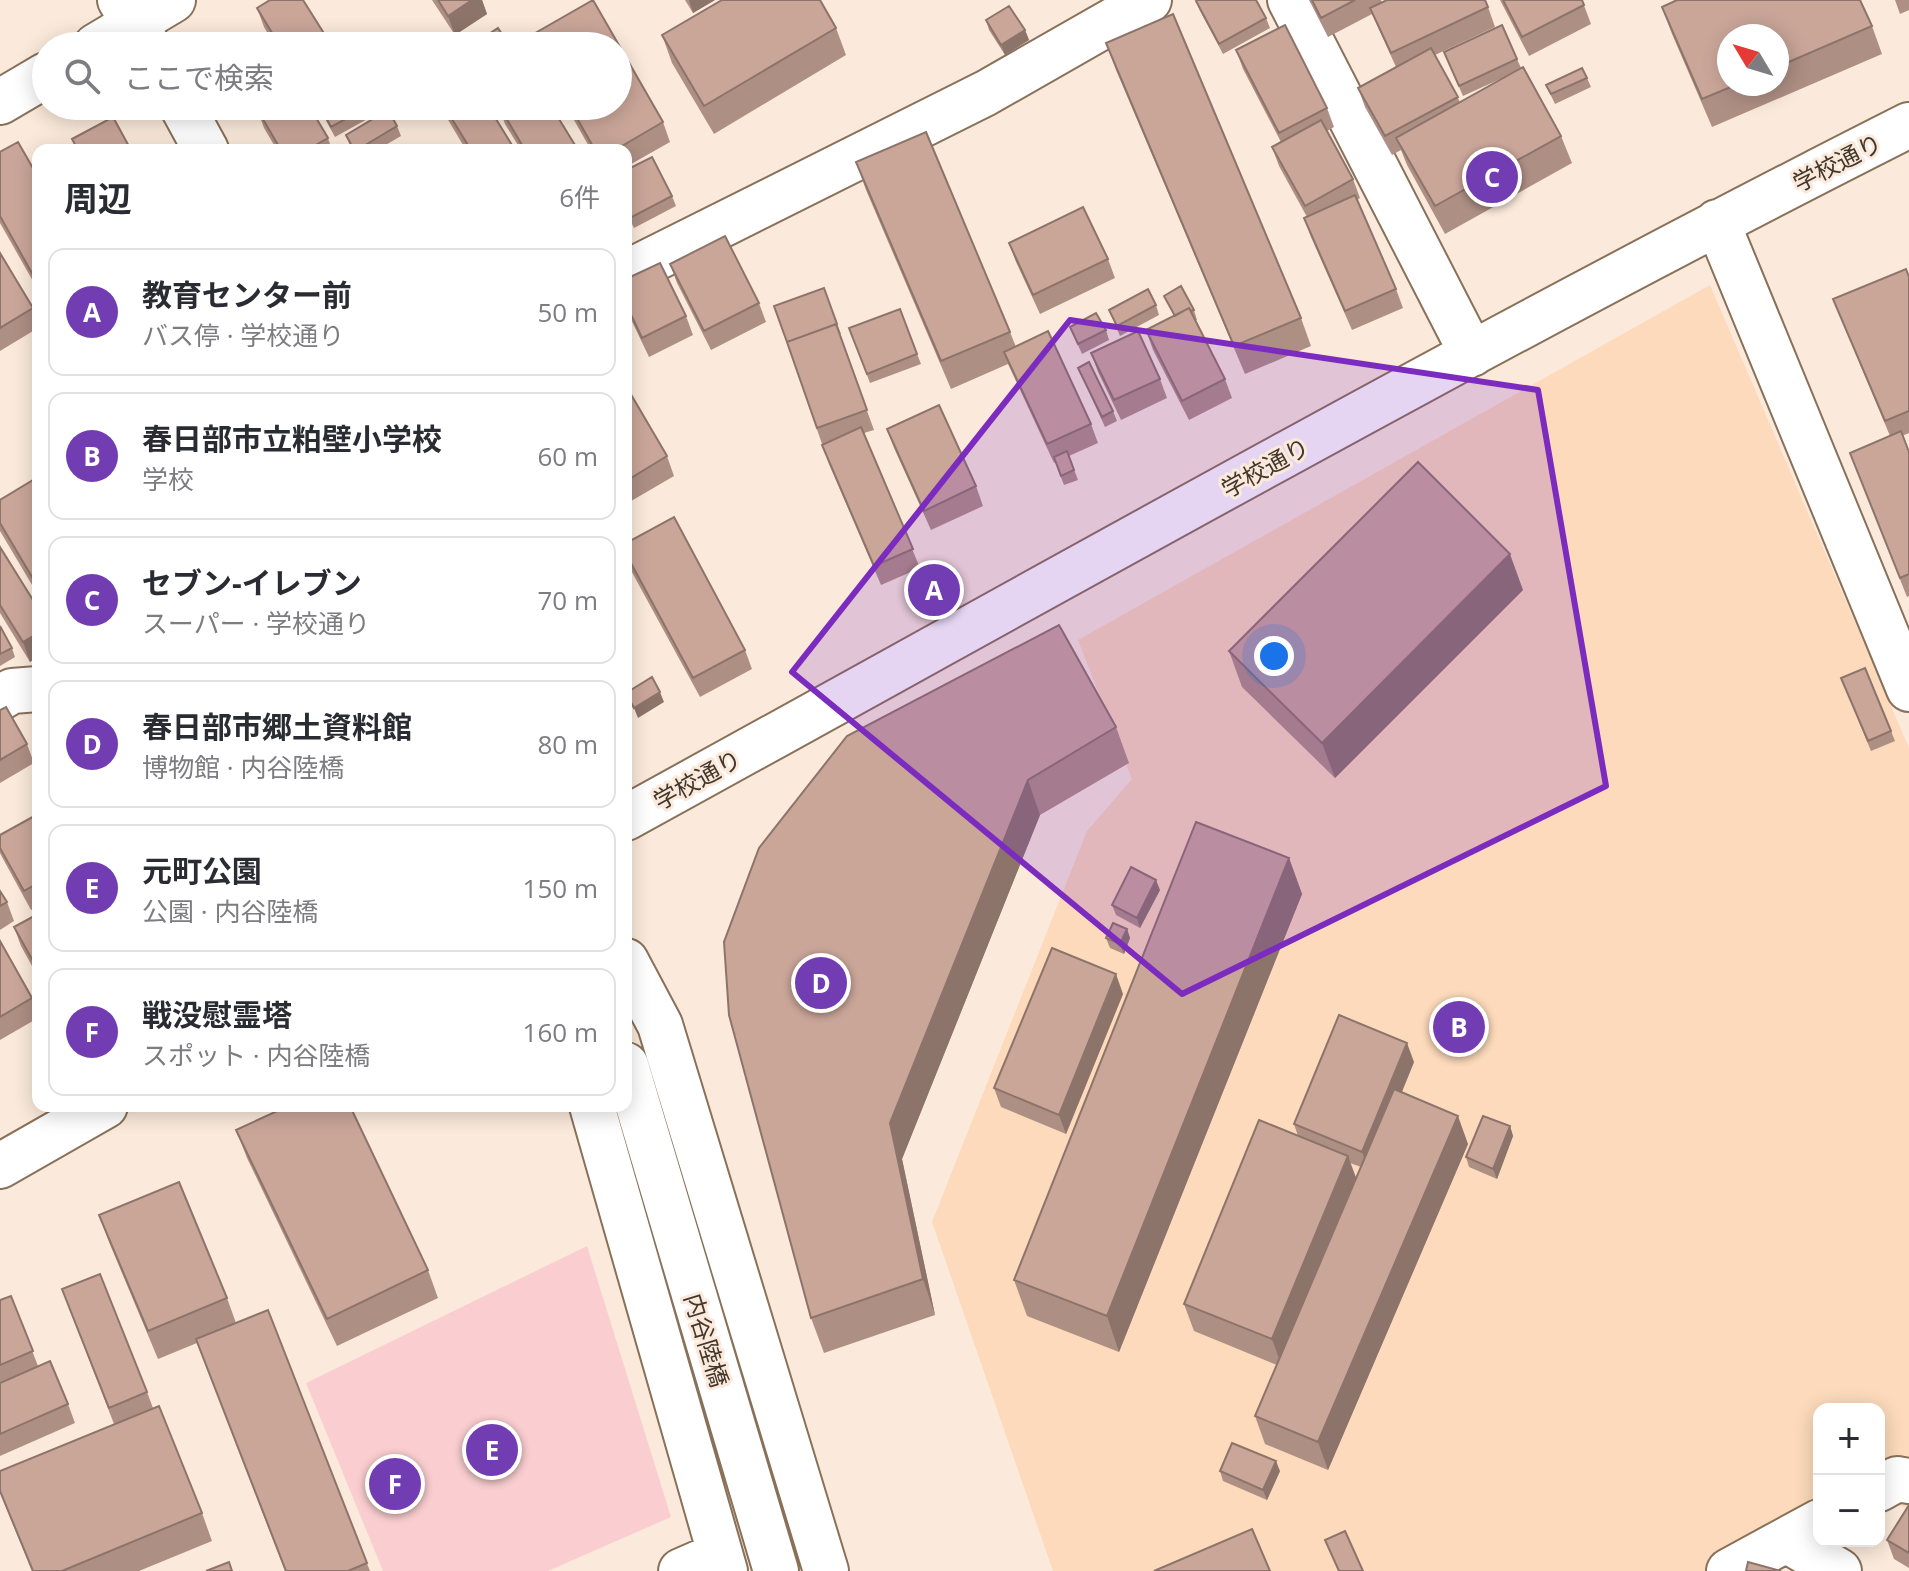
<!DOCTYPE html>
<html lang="ja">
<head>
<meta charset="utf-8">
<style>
  :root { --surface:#fff; --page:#f2f2f3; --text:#2b2b33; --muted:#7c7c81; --line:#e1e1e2; --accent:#723cb3 }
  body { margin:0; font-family:"Open Sans","Noto Sans JP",sans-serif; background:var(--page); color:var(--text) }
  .controls { position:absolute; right:24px; bottom:24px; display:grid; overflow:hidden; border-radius:16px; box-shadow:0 4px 20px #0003 }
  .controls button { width:72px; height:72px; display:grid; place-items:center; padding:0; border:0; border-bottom:2px solid var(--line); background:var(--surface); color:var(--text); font:40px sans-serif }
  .compass { position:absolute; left:1717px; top:24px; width:72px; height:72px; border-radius:50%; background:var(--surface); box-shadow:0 4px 20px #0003; rotate:308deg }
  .you { position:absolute; left:1274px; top:656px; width:28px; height:28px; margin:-20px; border:6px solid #fff; border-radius:50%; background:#1a73e8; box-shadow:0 0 0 12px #1a73e833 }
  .badge { display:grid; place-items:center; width:52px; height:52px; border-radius:50%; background:var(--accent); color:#fff; font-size:26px; font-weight:700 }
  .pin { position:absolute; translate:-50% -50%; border:4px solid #fff; box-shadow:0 2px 8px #0006 }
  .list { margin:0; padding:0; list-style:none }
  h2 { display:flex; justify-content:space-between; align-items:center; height:104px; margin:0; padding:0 32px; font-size:34px }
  h2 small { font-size:26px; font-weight:400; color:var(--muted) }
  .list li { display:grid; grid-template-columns:52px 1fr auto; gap:24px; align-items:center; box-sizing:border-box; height:128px; margin:0 16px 16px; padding:0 16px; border:2px solid var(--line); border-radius:16px }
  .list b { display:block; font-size:30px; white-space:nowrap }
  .list p { margin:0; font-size:26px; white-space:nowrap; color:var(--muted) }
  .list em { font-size:26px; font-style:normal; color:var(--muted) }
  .icon { flex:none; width:44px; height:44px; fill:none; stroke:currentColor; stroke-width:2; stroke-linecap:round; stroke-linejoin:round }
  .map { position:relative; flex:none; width:1909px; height:1571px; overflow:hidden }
  .search { position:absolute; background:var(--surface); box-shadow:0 4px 20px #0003; left:32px; top:32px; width:600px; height:88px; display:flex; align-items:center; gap:20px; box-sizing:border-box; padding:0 28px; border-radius:44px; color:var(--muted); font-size:30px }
  .panel { position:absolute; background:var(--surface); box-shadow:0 4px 20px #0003; left:32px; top:144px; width:600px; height:968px; border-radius:16px }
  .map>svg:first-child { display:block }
</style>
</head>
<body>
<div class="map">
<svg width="1909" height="1571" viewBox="0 0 1909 1571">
  <rect width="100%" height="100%" fill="#fbeadb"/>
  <path fill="#fcdabb" d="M1710 285 1909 748V1508L1889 1504 1879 1509V1409H1819V1541L1766 1571H1053L932 1222 1087 831 1132 779 1078 640Z"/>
  <path fill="#faced0" d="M587 1246 671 1517 548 1571H383L306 1383Z"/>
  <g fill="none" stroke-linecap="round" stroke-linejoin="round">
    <defs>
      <path id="minor" d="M120 0 148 46
        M1290 0 1472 354
        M182 106 206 150
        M1717 222 1909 689
        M626 273 986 93 1149 0
        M0 698 12 691 38 689
        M626 818C1052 584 1475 344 1909 125
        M626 961 660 1025 826 1571
        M626 1065 776 1571
        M592 1106 725 1571
        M0 1166 105 1106
        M1879 1489 1897 1479 1909 1481
        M1786 1540 1839 1571
        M681 1571 720 1554
        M1729 1571 1819 1522"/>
      <path id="major" d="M96 46 173 0
        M0 102 46 75"/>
    </defs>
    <use href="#minor" stroke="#897159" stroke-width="48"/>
    <use href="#major" stroke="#897159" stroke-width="48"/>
    <use href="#minor" stroke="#fff" stroke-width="44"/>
    <use href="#major" stroke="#fff" stroke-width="44"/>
  </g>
  <path fill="#ae8f84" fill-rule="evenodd" d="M432 0H482L487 14 455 35Z
    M593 0 663 122 670 142 626 167V150H591L566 106H618V46H534L530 36Z
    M685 0H715L693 13Z
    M1309 0H1381L1382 3 1488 7 1495 27 1435 55 1460 102 1509 75 1463 96 1444 52 1517 59 1521 68 1561 136 1572 163 1445 234 1407 165 1401 150 1392 155 1365 107 1358 88 1396 67 1372 14 1328 37Z
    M1500 0H1582L1591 24 1529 56Z
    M1895 0H1909V10L1900 14Z
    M1196 1 1266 18 1270 28 1223 54 1200 11Z
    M1662 7 1872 26 1882 54 1712 127 1672 34ZM1777 36V84H1729Z
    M257 8 330 43 331 46H275L264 27Z
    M986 20 1025 30 1029 40 1005 55 989 30Z
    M836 28 846 55 714 134 672 63 662 35Z
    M1106 43 1301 318 1311 346 1245 374 1116 70Z
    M1236 50 1327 108 1334 127 1327 131 1353 179 1360 198 1357 200 1396 289 1403 308 1352 330 1311 237 1304 218 1307 217 1279 166 1272 147 1281 142 1243 69Z
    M1587 78 1591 87 1555 104 1546 85Z
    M318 106H367L371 117 335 137Z
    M441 106H488L515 150H466L444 113Z
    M493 106H551L578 150H521L505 124 500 111 498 113Z
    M257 109 328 138 332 150H277L264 128Z
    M397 126 401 136 377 150H352L346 135Z
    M0 152 38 177V290L0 223Z
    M856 162 1010 332 1016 347 1091 424 1098 443 1069 456 1078 480 1064 485 1055 462 1054 463 1008 364 951 389 866 190Z
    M626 170 672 196 676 206 634 228 626 212Z
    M1009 243 1108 259 1115 278 1040 314 1016 262Z
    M0 253 33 308 38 322V328L0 351Z
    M670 264 759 303 766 322 711 350 677 283Z
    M1909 277V433L1902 436 1909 452V596L1907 597 1850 453 1890 436 1833 299Z
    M626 279 686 316 693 335 649 357 626 309Z
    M824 288 841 334H839L874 430 864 433 920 568 881 585 829 464 774 306Z
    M1164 296 1194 310 1197 320H1196L1225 379 1232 398 1189 420 1153 350 1146 330 1174 316Z
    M1156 305 1159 315 1120 336 1109 310Z
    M900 309 921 364 870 383 849 328Z
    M1070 327 1106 330 1109 340 1082 354Z
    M1091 353 1160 379 1167 398 1121 420 1098 372Z
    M1078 368 1113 411 1117 421 1105 427Z
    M626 386 667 456 674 476 626 504Z
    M887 429 976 486 983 506 931 530 894 448Z
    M38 477V595L0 531V500Z
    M626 543 745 650 752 669 700 697 628 565 626 558Z
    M0 547 38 608V656L30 662 0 613Z
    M1523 590 1335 778 1242 687 1229 651Z
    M0 626 12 648 15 657 0 666Z
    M1845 688 1891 731 1895 741 1871 751Z
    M0 710 27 744 34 763 0 783Z
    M1116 727 1129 763 1040 815 902 1159 935 1315 824 1353 811 1318 724 942Z
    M38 814V906L31 910 2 857 0 853V835Z
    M1289 858 1302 894 1119 1352 1027 1316 1014 1280Z
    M1160 890 1140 928 1116 915 1112 905Z
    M0 891 7 902 14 921 0 930Z
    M38 914V977L21 946 14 927Z
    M1127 929 1130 938 1124 954 1110 948 1106 938Z
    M0 941 32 998 38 1015V1018L0 1040Z
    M1123 994 1066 1134 1001 1107 994 1088Z
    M1414 1062 1402 1092 1468 1144 1328 1470 1265 1444 1255 1416 1277 1365 1194 1331 1184 1304 1298 1136 1294 1124ZM1350 1163 1361 1167 1356 1179Z
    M1510 1126 1513 1136 1497 1179 1469 1167 1466 1157Z
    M236 1130 428 1270 438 1298 337 1346 247 1158Z
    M99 1215 227 1298 236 1323 268 1310 370 1571H285L197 1343 158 1359 109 1242Z
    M11 1296 38 1366 68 1404 75 1423 0 1456V1300Z
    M69 1308 147 1392 153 1408 202 1513 212 1541 139 1571H32L0 1493V1471L114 1424Z
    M1220 1471H1280L1267 1500 1223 1481Z
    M1909 1505V1568L1894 1559 1887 1540Z"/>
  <path fill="#8d746b" d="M472 0H482L487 14 455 35 448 16Z
    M689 0H715L693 13Z
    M1025 30 1029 40 1005 55 1001 45Z
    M381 106H391L383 111Z
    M1510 554 1523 590 1335 778 1322 743Z
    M38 633V656L30 662 23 642Z
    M660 692 664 702 638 718 634 708Z
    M1028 780 1040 815 902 1159 935 1315 923 1279 890 1123Z
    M1289 858 1302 894 1119 1352 1107 1316Z
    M1156 880 1160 890 1140 928 1137 918Z
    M1127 929 1130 938 1124 954 1120 944Z
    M1116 974 1123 994 1066 1134 1059 1115Z
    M1407 1043 1414 1062 1369 1171 1362 1152Z
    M1458 1116 1468 1144 1328 1470 1318 1442Z
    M1510 1126 1513 1136 1497 1179 1493 1169Z
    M1348 1156 1358 1183 1282 1367 1272 1339Z
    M1276 1461 1280 1471 1267 1500 1263 1490Z"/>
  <path fill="#caa699" stroke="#8d746b" stroke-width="2" d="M270 0H303L330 43 325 46H280L257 8Z
    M438 0H472L448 16Z
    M593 0 663 122 615 150H595L570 106H618V46H536L530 36Z
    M722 0H820L836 28 704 106 662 35Z
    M1198 0H1256L1266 18 1219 44 1196 1Z
    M1312 0H1355L1321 18Z
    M1387 0H1485L1488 7 1391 53 1370 8Z
    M1503 0H1582L1584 5 1522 37Z
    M1677 0H1860L1872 26 1777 67V36H1729V84H1738L1702 99 1662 7Z
    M1009 6 1025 30 1001 45 986 20Z
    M1173 14 1301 318 1234 346 1106 43Z
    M1285 25 1327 108 1279 133 1236 50Z
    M1502 25 1517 59 1459 86 1444 52Z
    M498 28 510 46H471Z
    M262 39 266 46H249Z
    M1431 48 1458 97 1385 136 1358 88Z
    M1523 67 1561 136 1435 206 1396 138Z
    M1582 68 1587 78 1551 94 1546 85Z
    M261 106H309L328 138 307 150H281L257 109Z
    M320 106H367L368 107 331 127Z
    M444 106H488L515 150H471Z
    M499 106H551L578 150H525Z
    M388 110 397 126 357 150H354L346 135Z
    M113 117 131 150H78L72 139Z
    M1321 120 1353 179 1305 206 1272 147Z
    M926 132 1010 332 941 361 856 162Z
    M18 142 38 177V273L33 275 0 216V152Z
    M652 157 672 196 630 218 626 210V170Z
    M1355 195 1396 289 1345 311 1304 218Z
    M1083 207 1108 259 1033 295 1009 243Z
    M725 236 759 303 704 331 670 264Z
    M0 253 33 308 0 328Z
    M660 263 686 316 642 338 626 304V279Z
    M1906 269 1909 277V411L1885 421 1833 299Z
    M1181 286 1194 310 1191 311 1189 308 1175 316 1164 296Z
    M824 288 837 324 787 342 774 306Z
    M1148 289 1156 305 1117 326 1109 310Z
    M1189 308 1225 379 1182 401 1146 330Z
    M900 309 917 354 867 374 849 328Z
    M1096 313 1106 330 1078 344 1070 327Z
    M836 324 867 410 817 428 787 342Z
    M1048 331 1091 424 1047 444 1004 352Z
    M1138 331 1160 379 1114 400 1091 353Z
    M1089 362 1113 411 1102 417 1078 368Z
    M626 386 667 456 626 481Z
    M939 405 976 486 924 511 887 429Z
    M861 427 913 549 874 566 822 445Z
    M1901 431 1909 452V574L1900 578 1850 453Z
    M1067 451 1074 470 1061 476 1054 457Z
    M1418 462 1510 554 1322 743 1229 651Z
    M38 477V587L0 523V500Z
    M674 517 745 650 693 678 626 554V543Z
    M0 547 38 608V633L23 642 0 605Z
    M1059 625 1116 727 1028 780 890 1123 923 1279 811 1318 729 1015 724 942 759 848 847 736Z
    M0 626 12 648 0 654Z
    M1865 668 1891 731 1868 741 1841 678Z
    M652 677 660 692 634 708 626 693Z
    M6 707 27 744 0 760V710Z
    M38 814V883L24 891 0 848V835Z
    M1196 822 1289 858 1107 1316 1014 1280Z
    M1131 867 1156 880 1137 918 1112 905Z
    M0 891 7 902 0 906Z
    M38 914V970L14 927Z
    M1113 923 1127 929 1120 944 1106 938Z
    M0 941 32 998 0 1017Z
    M1052 948 1116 974 1059 1115 994 1088Z
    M1339 1015 1407 1043 1362 1152 1294 1124Z
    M1394 1089 1458 1116 1318 1442 1255 1416Z
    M288 1106H350L428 1270 327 1319 236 1130Z
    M1483 1116 1510 1126 1493 1169 1466 1157Z
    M1259 1120 1348 1156 1272 1339 1184 1304Z
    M179 1182 227 1298 148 1331 99 1215Z
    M100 1274 147 1392 109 1408 62 1289Z
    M11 1296 33 1351 0 1365V1300Z
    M268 1310 367 1563 348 1571H286L196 1339Z
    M50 1361 68 1404 0 1434V1383Z
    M159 1406 202 1513 62 1571H33L0 1491V1471Z
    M1232 1443 1276 1461 1263 1490 1220 1471Z
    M1909 1505V1553L1887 1540Z
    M1252 1529 1270 1571H1154Z
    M1345 1531 1363 1571H1339L1325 1540Z
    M229 1562 232 1571H206Z
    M1748 1562 1781 1571H1746Z"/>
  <path fill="#7b2cbf" fill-opacity="0.2" stroke="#7b2cbf" stroke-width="6" stroke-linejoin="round" d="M1070 320 1538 390 1606 786 1182 994 792 672Z"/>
  <g text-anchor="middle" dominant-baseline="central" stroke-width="6" stroke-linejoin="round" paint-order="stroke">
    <g font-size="24" fill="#42372d" stroke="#fbeadb">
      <text transform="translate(1837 162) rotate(-27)">学校通り</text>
      <text transform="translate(1265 467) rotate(-29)">学校通り</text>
      <text transform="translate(697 779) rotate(-29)">学校通り</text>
      <text transform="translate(707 1340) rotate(73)">内谷陸橋</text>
    </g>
  </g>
</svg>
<div class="controls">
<button>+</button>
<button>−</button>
</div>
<svg class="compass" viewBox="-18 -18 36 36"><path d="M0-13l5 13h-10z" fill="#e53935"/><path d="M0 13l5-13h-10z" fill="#7c7c81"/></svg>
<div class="you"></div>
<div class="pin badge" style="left:934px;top:590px">A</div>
<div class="pin badge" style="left:1459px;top:1027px">B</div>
<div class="pin badge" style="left:1492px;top:177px">C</div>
<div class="pin badge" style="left:821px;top:983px">D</div>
<div class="pin badge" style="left:492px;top:1450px">E</div>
<div class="pin badge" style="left:395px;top:1484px">F</div>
<div class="search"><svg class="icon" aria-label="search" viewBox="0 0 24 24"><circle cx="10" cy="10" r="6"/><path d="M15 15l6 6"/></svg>ここで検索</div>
<section class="panel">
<h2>周辺<small>6件</small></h2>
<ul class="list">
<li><span class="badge">A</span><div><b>教育センター前</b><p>バス停 · 学校通り</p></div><em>50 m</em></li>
<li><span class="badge">B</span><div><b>春日部市立粕壁小学校</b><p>学校</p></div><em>60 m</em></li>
<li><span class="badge">C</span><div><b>セブン-イレブン</b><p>スーパー · 学校通り</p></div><em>70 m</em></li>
<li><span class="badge">D</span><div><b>春日部市郷土資料館</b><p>博物館 · 内谷陸橋</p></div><em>80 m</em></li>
<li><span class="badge">E</span><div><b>元町公園</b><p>公園 · 内谷陸橋</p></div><em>150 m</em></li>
<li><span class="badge">F</span><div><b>戦没慰霊塔</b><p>スポット · 内谷陸橋</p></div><em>160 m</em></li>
</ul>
</section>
</div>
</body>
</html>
